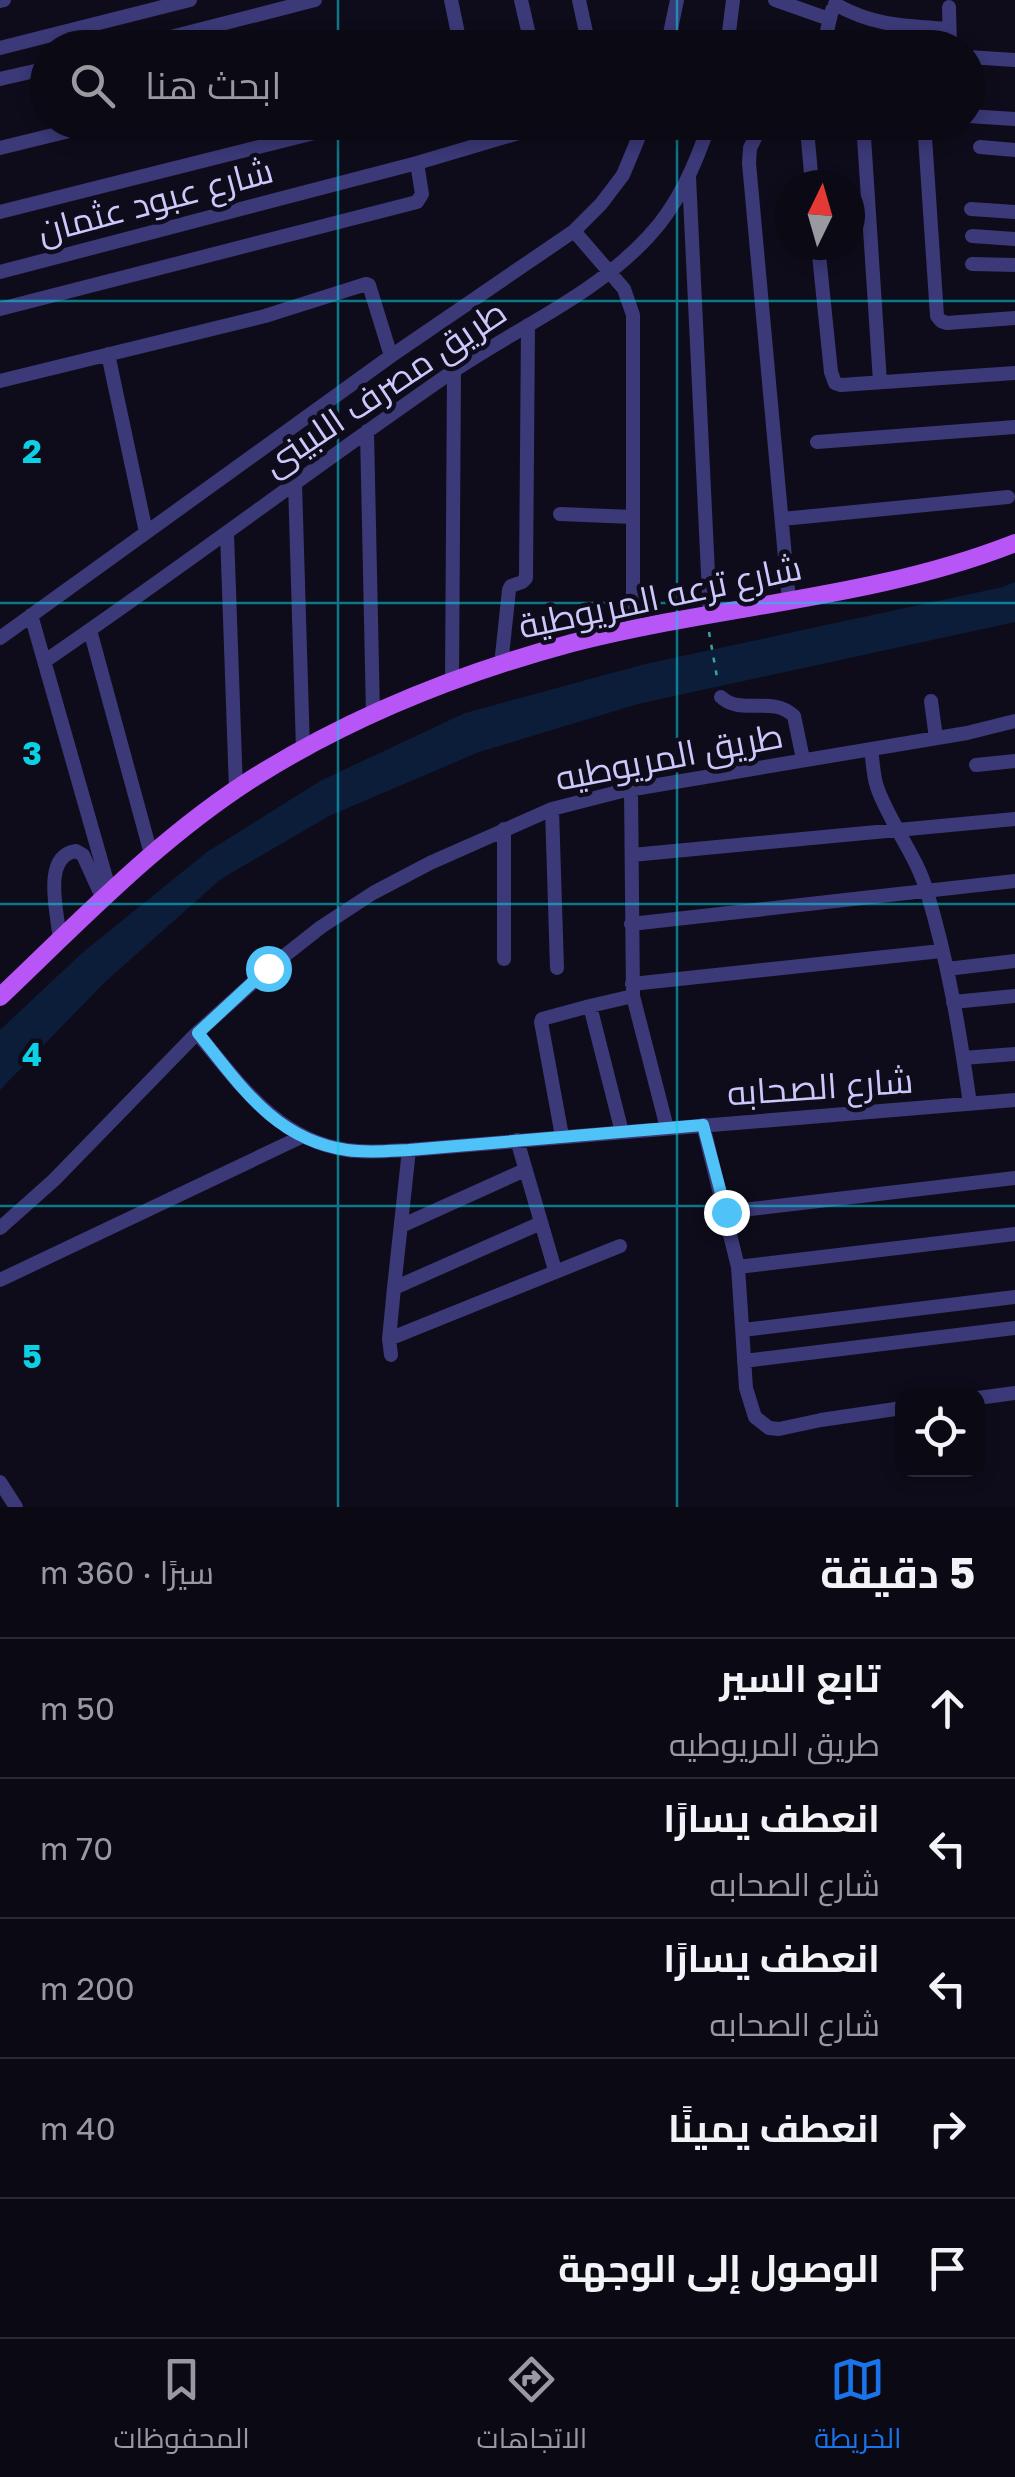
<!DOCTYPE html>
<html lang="ar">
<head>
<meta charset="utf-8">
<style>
  :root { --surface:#0a0914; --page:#181722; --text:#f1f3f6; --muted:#999aa0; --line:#2a2a34; --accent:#1a73e8 }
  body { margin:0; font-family:"Golos Text",Cairo,sans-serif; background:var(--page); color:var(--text); direction:rtl }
  .controls { position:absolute; right:30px; bottom:30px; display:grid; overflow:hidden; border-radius:20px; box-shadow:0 5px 15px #0003 }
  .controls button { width:90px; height:90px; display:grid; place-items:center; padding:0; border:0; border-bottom:2px solid var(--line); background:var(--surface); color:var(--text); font:50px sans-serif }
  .compass { position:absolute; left:775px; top:170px; width:90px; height:90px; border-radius:50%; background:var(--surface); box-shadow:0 5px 15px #0003; rotate:5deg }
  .stop { position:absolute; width:30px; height:30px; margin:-22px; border:8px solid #4fc3f7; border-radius:50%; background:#fff }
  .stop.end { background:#4fc3f7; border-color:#fff; box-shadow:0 2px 10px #0008 }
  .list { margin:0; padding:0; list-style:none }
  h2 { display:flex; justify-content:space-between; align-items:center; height:130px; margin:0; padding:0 40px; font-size:42px }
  h2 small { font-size:32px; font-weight:400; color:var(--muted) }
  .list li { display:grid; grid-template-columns:65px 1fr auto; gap:30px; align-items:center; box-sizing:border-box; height:140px; padding:0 40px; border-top:2px solid var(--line) }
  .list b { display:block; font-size:38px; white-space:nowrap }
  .list p { margin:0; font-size:32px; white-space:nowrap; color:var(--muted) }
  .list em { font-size:32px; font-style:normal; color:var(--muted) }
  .icon { flex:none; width:55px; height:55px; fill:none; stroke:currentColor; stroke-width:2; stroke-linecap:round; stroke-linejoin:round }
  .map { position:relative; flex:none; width:1015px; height:1507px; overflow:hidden; direction:ltr }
  .search { position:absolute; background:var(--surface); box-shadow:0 5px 15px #0003; left:30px; right:30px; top:30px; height:110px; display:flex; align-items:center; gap:25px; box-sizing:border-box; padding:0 35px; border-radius:55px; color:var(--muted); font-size:38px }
  .sheet { height:830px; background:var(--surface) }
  nav { display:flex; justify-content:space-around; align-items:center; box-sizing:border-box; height:140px; border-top:2px solid var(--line); background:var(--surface); font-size:28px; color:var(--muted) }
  nav a { display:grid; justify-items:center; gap:5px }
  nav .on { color:var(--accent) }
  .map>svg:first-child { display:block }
</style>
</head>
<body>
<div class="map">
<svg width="1015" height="1507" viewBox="0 0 1015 1507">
  <rect width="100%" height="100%" fill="#0e0c1a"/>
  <path fill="#0c1d39" d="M1015 582V622L638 704 479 752 329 816 221 879 104 983 0 1090V1030L82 953 207 852 320 781 465 713 645 664 1003 587Z"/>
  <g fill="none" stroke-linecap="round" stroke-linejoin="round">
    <path stroke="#32a69e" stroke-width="2.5" stroke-dasharray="5 8" stroke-linecap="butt" d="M709 632 718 683"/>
    <path stroke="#3b3977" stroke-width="14" d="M451 0 461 48
      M521 0 532 48
      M579 0 589 46
      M775 0 829 19
      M0 1 4 0
      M835 4C873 26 906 26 949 29
      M949 7 950 48
      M0 48 190 0
      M128 48 315 0
      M414 48 459 37
      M667 48 677 0
      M727 48 733 0
      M823 48 832 10
      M968 57 1015 60
      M0 79 48 68
      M968 116 1015 119
      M763 122 750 148 749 163 789 601
      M809 122 808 140 812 185
      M863 122 880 382
      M924 122 937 316 941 321 947 323 1015 318
      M980 147 1015 150
      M0 148 106 122
      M689 177 710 615
      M971 209 1015 212
      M0 212 358 122
      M574 231 624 289 633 315V630
      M972 236 1015 239
      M818 245 831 372 835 383 841 385 1015 373
      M972 264 1015 265
      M0 272 417 163 556 122
      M0 309 417 202 422 194 417 163
      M108 354 146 532
      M0 381 265 316 366 284 369 285 391 356
      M367 431 373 714
      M817 442 1015 427
      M295 483 303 750
      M560 514 633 517
      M782 519 1008 497
      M227 533 236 790
      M31 615 110 892
      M90 630 151 854
      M0 638 391 356 574 231 601 204 623 175 645 122
      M45 661C181 568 313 468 449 374 516 328 594 296 649 236 679 204 696 163 710 122
      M501 665 509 590 511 586 522 582 526 578 528 325
      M452 683 454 371
      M721 697C741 716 772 695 794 716L803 759
      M931 701 936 738
      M871 749C873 762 873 775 877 787 890 824 916 854 927 892 948 961 960 1033 970 1104
      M976 765 1015 761
      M631 789 633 996 667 1128
      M552 809 557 968
      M504 829V959
      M632 855 1015 819
      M631 924 1015 881
      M60 940C58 915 41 856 76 851L83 855 103 899
      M947 969 1015 961
      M632 984 941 951
      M953 1002 1015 996
      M197 1033C239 1083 277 1140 347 1150 367 1153 388 1151 409 1150L1015 1100
      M963 1058 1015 1054
      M703 1125 738 1267 746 1388 755 1417 769 1428 779 1429 821 1420 902 1408
      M622 1132 590 1006 633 996
      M562 1136 541 1022 542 1019 590 1006
      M517 1140 555 1270
      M726 1212 1015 1178
      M401 1226 525 1170
      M0 1228 54 1180 197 1033 269 968 321 927 373 893 430 863 552 809 622 791 967 733 1015 721
      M738 1267 1015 1234
      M0 1280 301 1137
      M394 1288 541 1223
      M743 1330 1015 1297
      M389 1339 620 1246
      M391 1355 389 1339 394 1288 409 1150
      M744 1361 1015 1328
      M978 1398 1015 1393
      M0 1482 16 1507"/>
    <path stroke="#b855f6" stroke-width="18" d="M0 997C82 919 162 835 258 775 353 716 464 672 572 643 719 605 873 599 1015 543"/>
  </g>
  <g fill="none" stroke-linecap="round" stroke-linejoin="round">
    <path stroke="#4fc3f7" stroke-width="12" d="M268 968 198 1033C240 1085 275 1140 347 1150 367 1153 388 1151 409 1150L703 1125 726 1212"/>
  </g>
  <path fill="none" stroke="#0cd0e4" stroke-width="2.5" stroke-opacity="0.55" d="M338 0V48M677 0V48M338 122V1507M677 122V1507M0 301H1015M0 603H1015M0 904H1015M0 1206H1015"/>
  <g text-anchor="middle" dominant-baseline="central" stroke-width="9" stroke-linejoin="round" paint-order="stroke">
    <g font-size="35" fill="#cdc8fc" stroke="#0e0c1a">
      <text transform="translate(155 200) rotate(-15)">شارع عبود عثمان</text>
      <text transform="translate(384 387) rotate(-34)">طريق مصرف اللبينى</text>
      <text transform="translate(660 596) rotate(-12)">شارع ترعه المريوطية</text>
      <text transform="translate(669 756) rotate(-11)">طريق المريوطيه</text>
      <text transform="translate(820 1086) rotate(-4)">شارع الصحابه</text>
    </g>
  </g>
  <g font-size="32" text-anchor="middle" font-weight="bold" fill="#0cd0e4" stroke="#0e0c1a" stroke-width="9" stroke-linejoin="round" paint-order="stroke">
    <text x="32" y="463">2</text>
    <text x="32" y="765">3</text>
    <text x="32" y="1066">4</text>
    <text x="32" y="1368">5</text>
  </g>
</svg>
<div class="controls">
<button><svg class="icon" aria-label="locate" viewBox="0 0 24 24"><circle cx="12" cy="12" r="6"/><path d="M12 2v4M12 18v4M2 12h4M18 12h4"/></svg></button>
</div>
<svg class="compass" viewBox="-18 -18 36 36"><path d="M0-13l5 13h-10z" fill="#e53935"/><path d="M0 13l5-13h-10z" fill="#999aa0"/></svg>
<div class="stop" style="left:268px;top:968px"></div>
<div class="stop end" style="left:726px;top:1212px"></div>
<div class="search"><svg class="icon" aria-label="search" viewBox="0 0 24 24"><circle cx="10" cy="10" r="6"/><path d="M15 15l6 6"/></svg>ابحث هنا</div>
</div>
<section class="sheet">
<h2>5 دقيقة<small>سيرًا · 360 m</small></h2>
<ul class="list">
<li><svg class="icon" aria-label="ahead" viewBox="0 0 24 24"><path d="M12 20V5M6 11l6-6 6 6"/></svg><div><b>تابع السير</b><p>طريق المريوطيه</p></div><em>50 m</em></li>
<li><svg class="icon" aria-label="left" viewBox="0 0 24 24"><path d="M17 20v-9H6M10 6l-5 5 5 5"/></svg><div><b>انعطف يسارًا</b><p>شارع الصحابه</p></div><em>70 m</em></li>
<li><svg class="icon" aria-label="left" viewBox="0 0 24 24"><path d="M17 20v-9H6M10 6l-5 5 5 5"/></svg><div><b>انعطف يسارًا</b><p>شارع الصحابه</p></div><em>200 m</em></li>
<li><svg class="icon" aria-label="right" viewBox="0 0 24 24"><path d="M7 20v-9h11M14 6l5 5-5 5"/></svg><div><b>انعطف يمينًا</b></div><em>40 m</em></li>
<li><svg class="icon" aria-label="arrive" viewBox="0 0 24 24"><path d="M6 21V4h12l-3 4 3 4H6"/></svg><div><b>الوصول إلى الوجهة</b></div></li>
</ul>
</section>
<nav>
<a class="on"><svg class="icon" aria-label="map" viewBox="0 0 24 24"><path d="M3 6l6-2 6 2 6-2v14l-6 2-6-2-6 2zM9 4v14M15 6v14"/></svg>الخريطة</a>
<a><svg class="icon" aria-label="directions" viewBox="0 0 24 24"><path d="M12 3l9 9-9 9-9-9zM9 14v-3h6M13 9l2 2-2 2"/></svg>الاتجاهات</a>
<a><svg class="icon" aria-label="saved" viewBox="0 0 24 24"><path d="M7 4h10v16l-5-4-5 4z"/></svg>المحفوظات</a>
</nav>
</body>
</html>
